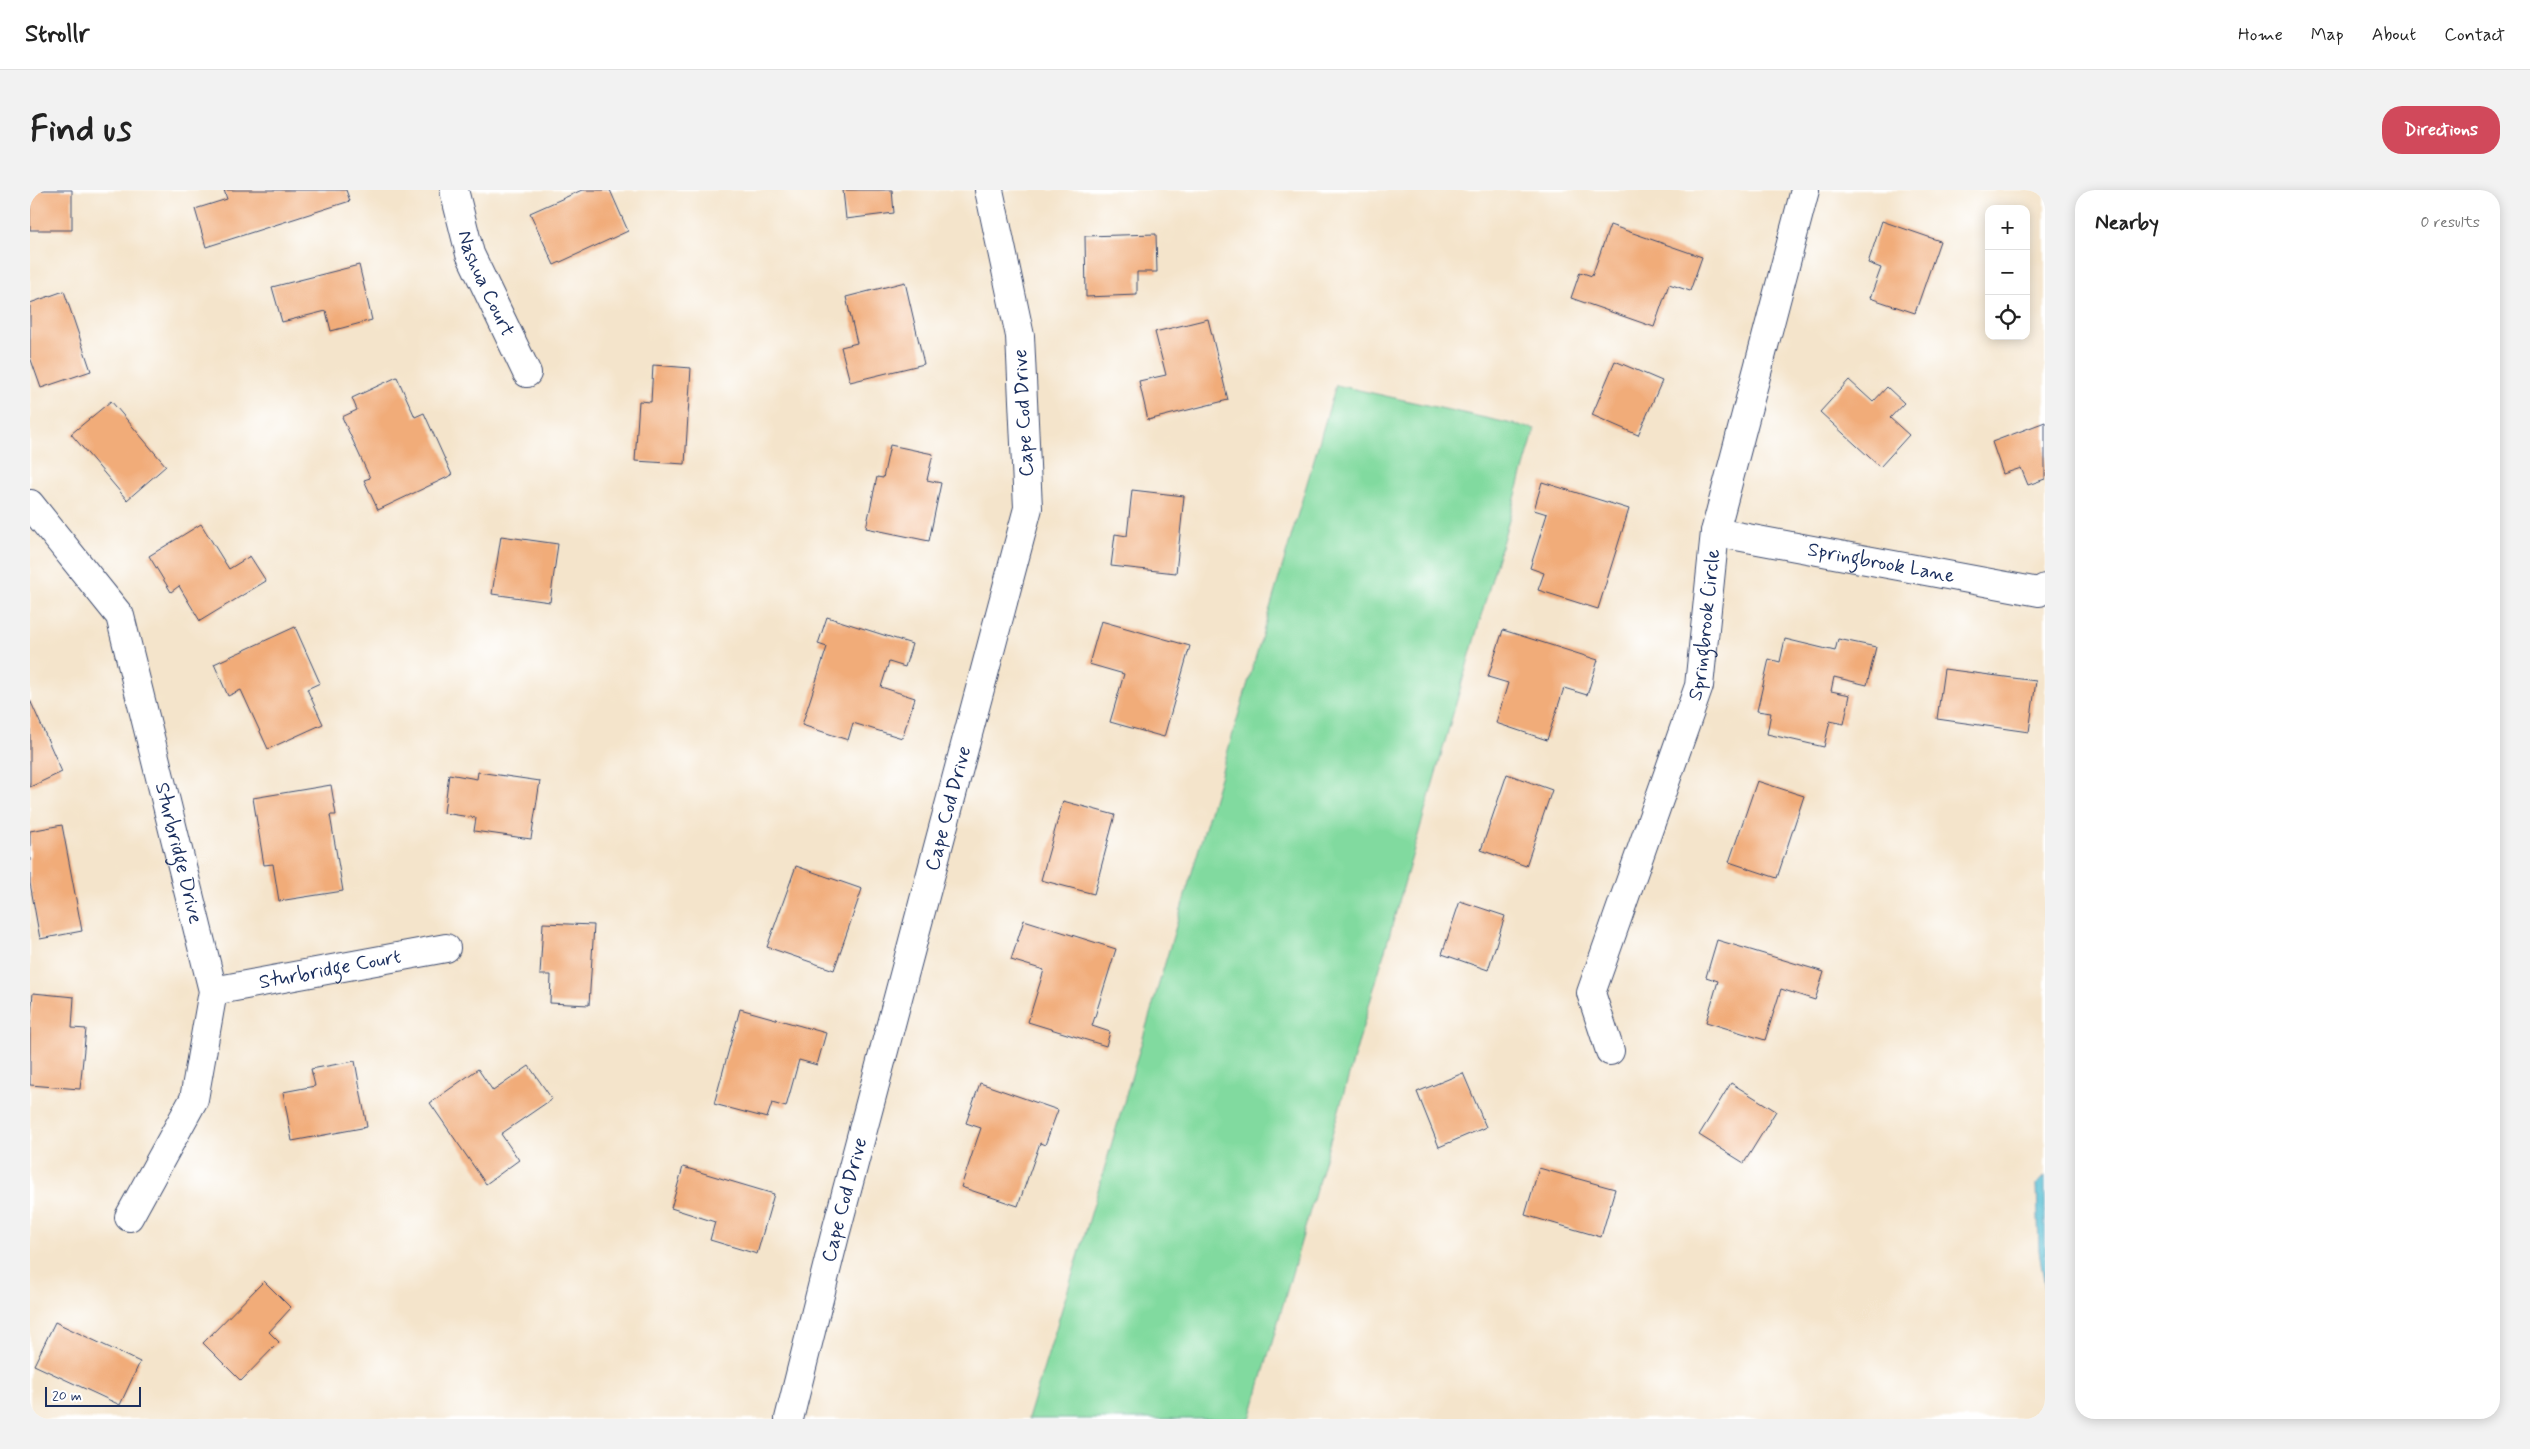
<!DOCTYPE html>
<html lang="en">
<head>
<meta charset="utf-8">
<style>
  :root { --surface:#fff; --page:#f2f2f2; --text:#222; --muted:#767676; --line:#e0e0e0; --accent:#d1495b }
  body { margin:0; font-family:Mynerve,sans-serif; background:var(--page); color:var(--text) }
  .controls { position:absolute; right:15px; top:15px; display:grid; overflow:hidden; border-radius:10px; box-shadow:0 2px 12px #0003 }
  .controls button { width:45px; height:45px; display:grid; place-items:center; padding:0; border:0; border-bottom:1px solid var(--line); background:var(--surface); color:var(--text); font:25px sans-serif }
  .scale { position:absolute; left:15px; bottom:12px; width:96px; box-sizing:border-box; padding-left:5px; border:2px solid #1b2f5e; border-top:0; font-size:14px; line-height:18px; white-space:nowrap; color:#1b2f5e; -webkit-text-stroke:4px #fff; paint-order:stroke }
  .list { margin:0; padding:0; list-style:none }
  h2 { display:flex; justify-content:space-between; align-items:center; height:65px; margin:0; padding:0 20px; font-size:21px }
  h2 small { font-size:16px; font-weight:400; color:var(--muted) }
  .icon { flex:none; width:28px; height:28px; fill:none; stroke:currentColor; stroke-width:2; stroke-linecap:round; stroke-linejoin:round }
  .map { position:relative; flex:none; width:2015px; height:1229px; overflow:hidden; border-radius:20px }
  header { display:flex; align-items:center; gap:30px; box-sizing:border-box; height:70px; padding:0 25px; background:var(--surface); border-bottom:1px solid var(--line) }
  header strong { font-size:24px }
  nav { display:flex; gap:28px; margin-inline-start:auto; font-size:18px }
  .intro { display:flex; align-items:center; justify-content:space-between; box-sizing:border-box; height:120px; padding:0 30px }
  h1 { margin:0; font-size:35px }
  .button { padding:12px 22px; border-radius:20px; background:var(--accent); color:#fff; font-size:18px; font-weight:700 }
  main { display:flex; gap:30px; padding:0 30px }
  aside { flex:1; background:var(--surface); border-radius:20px; box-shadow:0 2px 12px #0003 }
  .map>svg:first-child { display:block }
</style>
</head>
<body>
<header>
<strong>Strollr</strong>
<nav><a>Home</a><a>Map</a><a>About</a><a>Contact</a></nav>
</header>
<div class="intro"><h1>Find us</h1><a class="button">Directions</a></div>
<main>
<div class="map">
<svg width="2015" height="1229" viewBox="0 0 2015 1229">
  <rect width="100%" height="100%" fill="#fff"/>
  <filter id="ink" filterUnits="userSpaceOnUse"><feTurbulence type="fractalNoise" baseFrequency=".02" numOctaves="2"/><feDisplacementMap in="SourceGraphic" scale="10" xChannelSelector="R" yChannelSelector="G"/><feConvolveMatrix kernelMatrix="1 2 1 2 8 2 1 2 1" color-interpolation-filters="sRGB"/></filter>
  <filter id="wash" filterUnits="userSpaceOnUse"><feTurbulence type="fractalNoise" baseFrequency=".0096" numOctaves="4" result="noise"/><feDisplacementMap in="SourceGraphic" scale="20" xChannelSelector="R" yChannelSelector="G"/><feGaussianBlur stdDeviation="1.12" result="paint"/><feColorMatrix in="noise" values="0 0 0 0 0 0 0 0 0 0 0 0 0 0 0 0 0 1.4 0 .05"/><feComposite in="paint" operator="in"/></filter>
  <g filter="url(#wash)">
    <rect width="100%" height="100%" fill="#f4e4cb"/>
    <path fill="#81da9f" stroke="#4e847e" d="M1306 195 1505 239 1220 1229H998L1052 1054Z"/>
    <path fill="#57c0d4" stroke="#397899" d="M2015 985V1098L2009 1060 2007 994Z"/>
    <g id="blocks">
      <path fill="#f1ac79" d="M0 0H42V40H0Z
        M194 0H316L320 11 176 57 165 19 197 9Z
        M552 0H580L598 41 524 75 500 23Z
        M813 0H862L864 23 816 29Z
        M1852 31 1910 51 1885 123 1840 108 1851 78 1838 73Z
        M1580 35 1672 67 1660 101 1639 94 1624 137 1541 108 1550 82 1562 86Z
        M1126 44 1127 82H1107V105L1056 107 1055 46Z
        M329 75 342 130 301 141 296 121 252 132 242 97Z
        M875 92 894 174 820 192 811 157 827 153 816 107Z
        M34 101 61 181 11 198 0 167V113Z
        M1178 129 1198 210 1118 230 1109 191 1136 185 1125 142Z
        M1585 171 1632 191 1608 245 1562 225Z
        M623 175 661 178 655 274 605 271 609 211 621 212Z
        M367 187 385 227 394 223 422 285 348 320 334 290 340 288 312 227 327 220 322 208Z
        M1819 190 1843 212 1857 197 1874 213 1860 228 1879 245 1850 277 1790 222Z
        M81 211 136 276 97 310 41 244Z
        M2015 232V289L1998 295 1991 278 1973 284 1962 252Z
        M860 255 903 264 897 290 911 293 899 351 836 338 847 287 853 288Z
        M1512 292 1599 319 1568 419 1508 400 1514 383 1500 378 1517 324 1504 320Z
        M1102 300 1154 306 1146 383 1081 376 1085 344 1097 346Z
        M171 334 199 379 220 366 236 391 170 431 149 396 141 402 119 366Z
        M471 346 528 354 520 412 462 404Z
        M797 427 882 454 875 477 859 472 851 497 885 508 872 548 823 533 818 550 772 535 797 457 788 454Z
        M1071 431 1160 456 1134 547 1080 532 1094 484 1059 474Z
        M265 437 290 493 277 499 293 534 238 559 211 500 198 506 184 474Z
        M1473 440 1568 470 1557 505 1534 498 1517 550 1466 533 1478 493 1458 487Z
        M1755 449 1805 461 1808 449 1846 457 1837 495 1804 487 1801 501 1820 505 1814 534 1800 531 1794 557 1737 544 1741 523 1727 521 1739 469 1750 472Z
        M1914 479 2006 491 1999 542 1907 529Z
        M0 510 32 582 0 597Z
        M448 582 510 591 501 649 444 641 446 628 414 623 419 584 447 589Z
        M1477 584 1522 600 1496 676 1451 660Z
        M1727 591 1774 606 1747 688 1699 672Z
        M301 595 306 625H300L313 701 249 711 243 674 234 675 223 608Z
        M1033 611 1085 625 1064 704 1011 690Z
        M32 635 52 741 10 749 0 693V641Z
        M766 676 832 699 804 780 737 757Z
        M1430 711 1475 726 1458 780 1412 764Z
        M994 730 1086 759 1062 836 1080 842 1076 856 998 832 1014 780 981 770Z
        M513 733 564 735 559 815 520 813 521 785H510Z
        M1687 750 1794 782 1785 810 1751 799 1735 850 1676 832 1688 791 1676 787Z
        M3 803 44 807 42 838 56 839 50 899 0 895V835Z
        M710 819 796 843 787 875 769 870 756 917 742 913 737 928 684 914Z
        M325 871 337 937 262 951 253 902 285 896 281 879Z
        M499 876 522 909 471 944 489 970 456 994 400 913 448 879 463 901Z
        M1433 883 1456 937 1409 957 1387 902Z
        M950 893 1028 920 1015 955 1010 953 988 1016 931 997 951 938 936 933Z
        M1701 893 1746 921 1714 973 1669 945Z
        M653 977 744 1004 727 1064 680 1050 685 1032 641 1018Z
        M1509 978 1585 999 1571 1047 1495 1025Z
        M234 1091 261 1118 239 1142 249 1152 211 1191 173 1153Z
        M25 1132 110 1172 90 1215 4 1175Z"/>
    </g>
  </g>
  <g filter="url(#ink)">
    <use href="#blocks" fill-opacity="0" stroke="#3c4a6e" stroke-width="1"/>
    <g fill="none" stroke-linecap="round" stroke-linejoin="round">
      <defs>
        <g id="minor">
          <path id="s1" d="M424 0 440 64 497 183"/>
          <path id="s2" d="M0 314 90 426 183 801 164 909 99 1027"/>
          <path id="s3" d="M1685 342 2009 402 2015 398"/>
          <path id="s4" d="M183 801 416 758"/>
          <path id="s5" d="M1580 861 1561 803 1669 496 1685 342 1775 0"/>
          <path id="s6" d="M759 1229 805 1045 998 318 990 146 959 0"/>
        </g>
      </defs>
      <use href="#minor" stroke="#3c4a6e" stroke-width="30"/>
      <use href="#minor" stroke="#fff" stroke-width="28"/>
    </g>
  </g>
  <g text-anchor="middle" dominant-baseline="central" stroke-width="4.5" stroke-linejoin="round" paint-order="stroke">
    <g font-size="20" fill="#1b2f5e" stroke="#fff">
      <text stroke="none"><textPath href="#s1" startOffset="99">Nashua Court</textPath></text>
      <text transform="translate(994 223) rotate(-93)">Cape Cod Drive</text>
      <text stroke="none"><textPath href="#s3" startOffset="169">Springbrook Lane</textPath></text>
      <text stroke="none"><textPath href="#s5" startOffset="448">Springbrook Circle</textPath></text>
      <text stroke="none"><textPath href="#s6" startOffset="631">Cape Cod Drive</textPath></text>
      <text stroke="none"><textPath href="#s2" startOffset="388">Sturbridge Drive</textPath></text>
      <text stroke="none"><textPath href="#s4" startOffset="119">Sturbridge Court</textPath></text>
      <text stroke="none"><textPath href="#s6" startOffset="226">Cape Cod Drive</textPath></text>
    </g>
  </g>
</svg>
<div class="controls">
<button>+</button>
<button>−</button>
<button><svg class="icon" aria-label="locate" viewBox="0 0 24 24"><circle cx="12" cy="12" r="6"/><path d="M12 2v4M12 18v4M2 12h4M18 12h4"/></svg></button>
</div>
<div class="scale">20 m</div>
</div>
<aside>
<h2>Nearby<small>0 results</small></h2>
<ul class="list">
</ul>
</aside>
</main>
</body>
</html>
